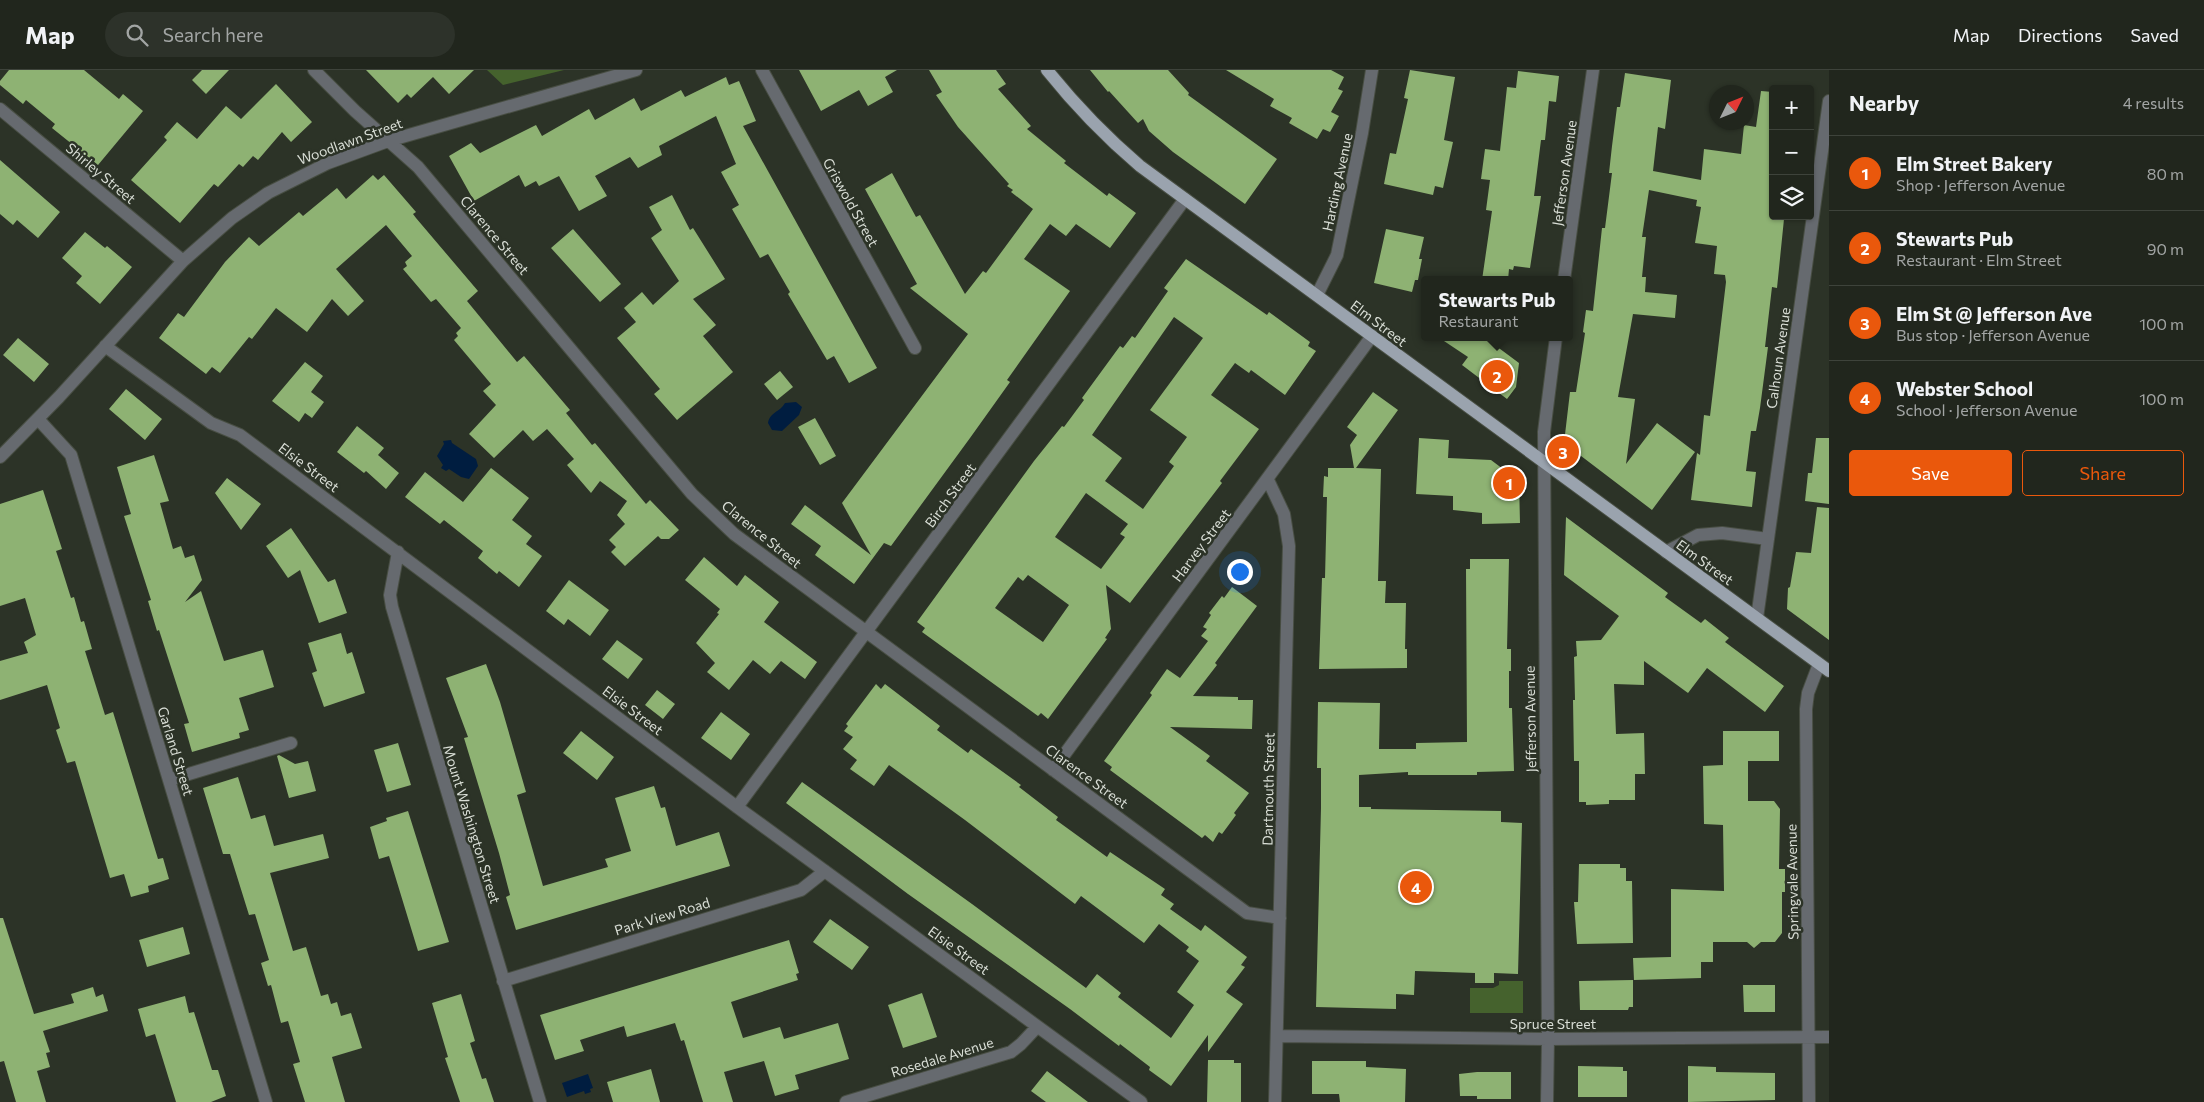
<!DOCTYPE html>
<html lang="en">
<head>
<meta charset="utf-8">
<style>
  :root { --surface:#21261d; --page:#2d322a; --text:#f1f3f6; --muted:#a2a5a4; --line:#3e433b; --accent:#ea580c }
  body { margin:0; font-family:Commissioner,sans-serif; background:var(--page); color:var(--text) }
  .controls { position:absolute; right:15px; top:15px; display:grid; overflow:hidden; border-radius:5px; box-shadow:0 1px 4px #0004 }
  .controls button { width:45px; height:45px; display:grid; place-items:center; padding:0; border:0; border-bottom:1px solid var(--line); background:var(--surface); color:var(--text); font:25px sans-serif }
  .compass { position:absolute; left:1709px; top:15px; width:45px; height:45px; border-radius:50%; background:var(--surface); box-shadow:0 1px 4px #0004; rotate:47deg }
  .you { position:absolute; left:1239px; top:501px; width:18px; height:18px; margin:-12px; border:4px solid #fff; border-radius:50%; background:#1a73e8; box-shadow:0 0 0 8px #1a73e833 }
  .badge { display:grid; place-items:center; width:32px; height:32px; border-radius:50%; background:var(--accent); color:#fff; font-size:16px; font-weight:700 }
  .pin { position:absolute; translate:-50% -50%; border:2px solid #fff; box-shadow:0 1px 5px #0006 }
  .popup { position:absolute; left:1421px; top:206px; width:152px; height:65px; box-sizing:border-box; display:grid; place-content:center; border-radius:5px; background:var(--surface); filter:drop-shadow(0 1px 4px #0005); font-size:16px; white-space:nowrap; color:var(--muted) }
  .popup b { font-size:19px; color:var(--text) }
  .popup::after { content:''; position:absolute; left:50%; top:100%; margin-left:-10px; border:10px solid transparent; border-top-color:var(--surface) }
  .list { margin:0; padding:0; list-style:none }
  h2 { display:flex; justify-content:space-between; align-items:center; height:65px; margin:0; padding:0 20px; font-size:21px }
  h2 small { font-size:16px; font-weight:400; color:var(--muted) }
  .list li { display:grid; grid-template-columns:32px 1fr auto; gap:15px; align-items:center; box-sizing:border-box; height:75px; padding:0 20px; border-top:1px solid var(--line) }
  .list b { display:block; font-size:19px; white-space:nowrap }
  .list p { margin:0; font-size:16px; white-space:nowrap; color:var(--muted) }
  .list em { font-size:16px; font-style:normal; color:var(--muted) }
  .actions { display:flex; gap:10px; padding:15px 20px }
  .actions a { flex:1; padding:11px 0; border:1px solid var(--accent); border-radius:5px; text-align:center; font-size:18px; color:var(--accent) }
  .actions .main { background:var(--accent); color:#fff }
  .icon { flex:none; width:28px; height:28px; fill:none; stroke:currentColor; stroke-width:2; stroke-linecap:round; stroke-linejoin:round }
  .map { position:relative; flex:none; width:1829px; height:1032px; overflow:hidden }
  header { display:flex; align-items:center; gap:30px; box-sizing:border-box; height:70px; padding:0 25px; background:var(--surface); border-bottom:1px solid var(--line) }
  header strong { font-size:24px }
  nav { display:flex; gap:28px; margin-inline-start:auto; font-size:18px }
  .search { width:350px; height:45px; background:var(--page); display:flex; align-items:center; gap:12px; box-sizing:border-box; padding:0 18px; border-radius:28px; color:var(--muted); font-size:19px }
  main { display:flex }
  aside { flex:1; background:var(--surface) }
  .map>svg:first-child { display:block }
</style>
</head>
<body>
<header>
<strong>Map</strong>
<div class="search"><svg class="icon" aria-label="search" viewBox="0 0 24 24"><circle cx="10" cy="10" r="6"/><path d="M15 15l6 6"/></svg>Search here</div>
<nav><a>Map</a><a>Directions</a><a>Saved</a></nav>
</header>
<main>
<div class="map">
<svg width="1829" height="1032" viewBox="0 0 1829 1032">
  <rect width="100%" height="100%" fill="#2c3327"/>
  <path fill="#45622d" d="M487 0H564L503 15Z
    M1499 911H1523V943H1470V918H1493L1499 915Z"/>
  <path fill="#001d40" d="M796 332 802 337 799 345 782 361 772 360 768 353C770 342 780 342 785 333Z
    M451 370 452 373 476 389 478 396 469 409 461 407 449 399 446 401 441 398 443 395 437 386 444 374 443 371Z
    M588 1004 593 1018 590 1019 591 1022 585 1024 584 1021 567 1027 562 1013Z"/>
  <path fill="#8eb273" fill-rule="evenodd" d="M9 0H84L119 29 123 24 143 41 98 95 52 58 55 54 26 30 23 34 0 15V11Z
    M202 0H229L206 24 192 10Z
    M366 0H474L449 24 433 7 411 28 407 24 398 33Z
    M799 0H897L885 7 893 22 868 36 859 20 821 41Z
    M929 0H996L1006 14 998 19 1031 56 1027 59 1066 91 1064 93 1107 126 1109 123 1136 143 1110 178 1076 154 1066 166 1050 154 1024 189 1070 221 1007 310 1010 312 970 368 891 476 884 473 854 514 815 485 821 476 791 454 805 435 871 485 842 433 968 264 910 218 917 214 865 119 892 103 916 147 920 145 965 224 983 201 986 203 1033 139 1011 122 1013 120 1007 116 1009 114 958 57 936 25 942 22Z
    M1090 0H1168L1189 23 1188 25 1277 89 1245 134 1173 82 1149 61 1143 49 1138 53 1109 21 1108 22Z
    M1226 0H1331L1344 7 1338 19 1343 21 1331 42 1339 46 1330 62 1323 59 1317 69 1289 53 1292 48 1270 36 1274 29Z
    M1410 0 1455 7 1444 70 1453 72 1443 118 1435 116 1433 125 1384 114 1390 83 1396 84 1408 29 1404 28Z
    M1518 1 1559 6 1556 32 1549 31 1545 70H1541L1534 126H1541L1530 198 1514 196 1513 200 1509 199 1508 210H1482L1492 141 1486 140 1490 110 1481 109 1485 79 1500 81 1507 17 1516 18Z
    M1625 3 1671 10 1665 59 1658 57 1653 101 1701 110 1704 79 1741 84 1744 55 1756 57 1761 21 1773 22V147L1784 149 1777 218 1772 217 1765 277H1768L1760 338 1756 361H1751L1746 401 1756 402 1752 437 1691 430 1697 383 1700 385 1704 345 1710 346 1726 212 1725 205 1714 204 1717 176 1695 173 1701 137 1696 136 1697 130 1649 120 1642 167H1646L1642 207H1646L1645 222 1677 225 1675 248 1633 244 1618 327 1635 329 1626 394 1657 353 1695 382 1652 440 1564 373 1570 322H1576L1585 263 1583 262 1586 240 1593 241 1602 158H1605L1612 103H1609L1612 76 1617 37H1620Z
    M726 7 729 15 739 11 756 51 743 56 877 298 849 313 834 286 827 290 788 224 790 222 768 184 760 188 732 139 739 135 721 102 736 94 716 46 659 76 662 85 638 98 630 87 595 106 607 126 579 141 559 106 539 116 536 111 525 117 519 105 474 131 449 86 471 73 480 83 536 55 542 66 589 39 595 50 634 28 641 41 681 20 685 27Z
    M276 14 312 52 291 72 282 62 258 90 253 86 243 97 239 94 218 117 214 114 180 153 131 110 167 70 164 67 177 52 197 69 226 36 241 49Z
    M0 90 60 142 38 168 17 150 13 155 0 144Z
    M373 105 378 110 384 105 416 142 413 144 416 148 478 221 467 231 517 292 524 286 570 340 566 343 592 375 595 373 646 434 650 430 679 460 669 469H661L658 466 625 496 611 482 616 477 609 470 625 454 617 445 627 431 600 411 591 423 567 395 574 389 547 359 533 371 523 360 494 388 469 364 496 335 483 321 491 314 454 270 458 266 456 263 461 258 436 229 431 232 403 199 407 196 405 192 412 186 386 155 336 199 364 231 348 246 332 229 307 262 276 238 252 269 249 267 220 303 212 297 206 304 159 268 178 243 184 247 225 192 249 167 259 176 299 142 303 146 337 118 346 129Z
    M672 125 690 160 693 158 725 209 693 229 716 255 703 266 733 302 677 350 654 324 660 319 617 268 636 252 624 238 642 222 653 235 679 211 651 168 662 160 649 137Z
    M573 159 621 214 600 232 551 178Z
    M1386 159 1424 167 1419 189H1422L1418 210H1415L1412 222 1374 213Z
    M85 162 105 178 107 176 132 197 100 234 76 213 82 206 62 188Z
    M1186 189 1267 245 1269 242 1284 253 1310 272 1308 276 1316 281 1285 325 1251 300 1249 303 1235 293 1211 325 1259 359 1220 411 1222 413 1130 533 1106 515 1111 559 1105 568 1107 569 1048 649 1041 643 1038 646 922 562 925 558 917 552 1034 391 1062 356 1064 357 1084 330 1082 328 1120 276 1123 278 1132 266 1135 268 1168 221 1164 218ZM1174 247 1203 268 1150 340 1187 367 1169 392 1174 396 1143 439 1105 411 1122 388 1092 365ZM1086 423 1128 454 1120 464 1125 467 1101 499 1055 467ZM1028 505 1069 535 1043 572 995 538 1018 507 1023 511Z
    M1438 267H1484L1519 293 1516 317 1507 329 1462 295 1468 287Z
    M18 268 49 294 34 312 3 285Z
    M305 292 323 306 311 322 324 332 312 348 305 343 299 352 272 331Z
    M780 301 793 317 777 330 764 314Z
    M126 319 162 349 145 370 109 339Z
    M1373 322 1398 340 1356 398 1381 399 1378 511H1386L1385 533H1406L1405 579H1407V598L1319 599 1322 508H1325L1327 427H1323L1324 406 1328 407V398H1354L1350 375 1357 365 1347 357Z
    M815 348 836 386 820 395 798 357Z
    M357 356 384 378 378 385 399 403 386 419 366 401 364 403 337 382Z
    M1419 368 1449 370 1448 388 1491 390 1519 411 1520 453 1482 454V443L1453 440V426L1416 424Z
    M1816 368H1829V434L1805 431 1808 403H1812Z
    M154 385 169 431 160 433 173 479 181 476 185 488 194 485 202 510 185 532 201 521 224 591 263 580 274 617 239 628 249 660 239 663 240 668 192 682 184 654 189 653 159 560 157 561 148 531 151 530 124 446 131 444 117 397Z
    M491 398 529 428 512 450 532 466 526 474 542 486 519 517 499 501 497 504 478 488 483 481 444 450 440 454 405 427 425 402 463 432Z
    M227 408 261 434 241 460 215 423Z
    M43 420 62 479 56 481 60 493 71 528 74 527 81 552 84 551 92 579 85 581 105 645 113 642 158 789 163 788 169 809 148 816 149 822 131 827 124 804 110 808 75 691 67 693 56 660 60 658 47 615 0 630V591L28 583 24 572 36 565 25 528 0 536V434Z
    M1817 437 1829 438V570L1787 539 1788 518 1790 517 1796 482 1811 483Z
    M1566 447 1668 523 1665 527 1701 553 1705 549 1729 568 1725 572 1784 616 1765 642 1707 598 1688 623 1644 591V615L1614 614 1616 664 1644 663 1645 704H1635V730H1609V734L1586 735V732H1579V691H1574L1573 630H1575L1574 587 1577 586 1576 571 1601 570 1619 546 1564 505Z
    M291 458 328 512 335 509 347 543 319 553 300 500 288 508 266 476Z
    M704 487 737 516 745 505 779 532 764 552 817 592 805 609 781 591 770 604 753 590 729 620 707 602 715 593 696 573 719 544 717 543 720 539 685 510Z
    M1470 489H1509L1507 579H1511V601H1509V638H1512L1514 701 1477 702V705H1408V702L1359 705V737H1371V739L1501 741V752L1522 753 1518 904 1494 903V913H1475V903L1415 901 1414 925 1396 924V939L1316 937 1321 738V698H1317L1318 632 1380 633 1379 679H1416V673L1467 672 1466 499H1470Z
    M569 510 609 540 590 566 568 549 564 555 546 541Z
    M1232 517 1257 536 1215 593 1217 595 1193 626 1238 627V630H1253L1252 659 1170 657 1210 686 1206 691 1249 723 1234 743 1236 745 1222 764 1219 762 1213 772 1205 765 1202 768 1110 700 1112 697 1104 691 1152 625 1150 623 1167 599 1180 608 1208 571 1201 566 1207 559 1203 557 1211 545 1209 543 1222 526 1224 528Z
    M341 563 347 584 352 582 365 623 324 637 312 603 317 601 308 573Z
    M617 570 643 589 628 609 602 589Z
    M486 594 500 632 526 722 517 725 543 816 608 797 605 789 631 781 615 728 654 716 661 738 665 737 676 776 719 762 730 796 516 860 506 827 510 825 499 783 464 668 468 667 446 608Z
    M876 614 881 619 885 614 940 656 937 660 968 683 971 679 1021 715 1019 717 1058 747 1056 750 1107 787 1110 782 1165 819 1161 825 1174 834 1170 839 1201 861 1205 855 1247 887 1241 895 1245 897 1226 922 1243 934 1208 982V965L1171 1016 1149 1000 1150 997 1120 974 1119 976 1070 939 908 824 786 733 802 712 972 834 1086 918 1097 904 1121 923 1118 927 1171 968 1194 935 1177 922 1199 891 1186 881 1189 877 1159 854 1144 873 1081 826 1075 834 965 750 889 695 874 716 850 699 857 690 843 679 853 667 844 661 848 656 846 654Z
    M657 620 675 634 663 649 645 635Z
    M721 642 750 664 731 690 701 668Z
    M581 661 614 687 597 710 563 683Z
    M1723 661H1779V691H1748V731H1774L1780 739 1779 799H1785V822H1782V863L1775 872H1761L1754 878 1747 872H1713V892H1701V908L1634 910 1633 888 1671 887V819L1724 821 1723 755 1704 754 1703 696 1723 695Z
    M398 673 411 715 387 722 374 680Z
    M279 685 295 694 308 691 316 721 289 728 277 686Z
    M238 707 251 749 265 745 274 776 323 764 329 788 270 803 293 881 306 877 321 926 328 924 331 934 337 932 341 946 351 943 362 978 332 987 345 1032H305L293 994 300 992 288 951 281 953 271 915 268 916 261 893 269 890 255 844 249 845 230 784H223L203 718Z
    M408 741 449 872 418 881 389 786 379 789 370 757 387 751 386 748Z
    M1579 794H1620V798H1626V811H1632L1633 873 1577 874 1574 832H1578Z
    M0 848H3L34 944 74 933 71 924 93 917 96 927 103 924 108 941 43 961 50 982 46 983 50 997 37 1001 46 1032H16L4 991 0 992Z
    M830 849 869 877 852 900 813 872Z
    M183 857 190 884 147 897 139 870Z
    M789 870 799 903 796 904 798 910 731 932 743 968 780 957 784 969 838 953 849 989 795 1005 799 1019 775 1026 764 991 724 1002 733 1032H703L684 970 681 971 675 953 627 967 624 956 580 970 584 981 555 990 540 945Z
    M1633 910V937H1629L1628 940H1580L1579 911Z
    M1743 915H1775V942H1744Z
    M922 923 937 967 903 978 888 935Z
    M461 924 475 971 470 973 482 1009 486 1008 494 1032H460L445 988 448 987 432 933Z
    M185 926 189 943 194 942 212 1000H218L226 1026 211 1032H176L155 964 146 967 138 939Z
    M1208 990H1234V993H1241V1032H1207Z
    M1312 991H1366V997L1406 999 1405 1032H1340L1339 1024H1312Z
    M1578 996 1623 997V1001H1627V1027H1578Z
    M1688 996 1716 997V1002L1775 1003V1030L1688 1032Z
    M651 999 660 1032H613L607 1012Z
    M1047 1001 1088 1032H1046L1031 1021Z
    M1477 1002H1511V1029H1477V1026H1460L1459 1004Z"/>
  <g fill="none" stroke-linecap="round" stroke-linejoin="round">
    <defs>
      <path id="minor" d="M314 0 355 41 418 97 665 392 692 424 734 464 1247 843 1280 848
        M762 0 915 278
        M0 39 183 191
        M1564 210 1593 0
        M1317 225 1337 185 1362 63 1372 0
        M105 276 211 353 240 365 737 737 1141 1032
        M38 349 71 385 266 1032
        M0 387 59 327 183 191 232 148 268 123 328 93 388 71 636 0
        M1268 410 1284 444 1289 476 1275 1032
        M398 482 390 525 392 537 540 1032
        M1666 482 1698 465 1722 463 1768 469
        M1757 548 1829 31
        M1053 700 1372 266
        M169 710 291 673
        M737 737 1185 129
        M503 911 801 820 825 801
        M1277 966 1548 969 1829 967
        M846 1032 1011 982 1021 974 1037 957
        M1547 1032 1548 969 1544 362 1556 267
        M1809 1032 1806 639 1808 623 1819 594"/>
      <path id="major" d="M1047 0C1075 35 1106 67 1140 96L1829 601"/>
    </defs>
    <use href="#minor" stroke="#484e43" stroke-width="14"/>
    <use href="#major" stroke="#484e43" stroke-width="14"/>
    <use href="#minor" stroke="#666a6f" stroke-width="12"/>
    <use href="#major" stroke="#9aa3ae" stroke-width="12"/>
  </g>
  <g text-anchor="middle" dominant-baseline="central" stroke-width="5" stroke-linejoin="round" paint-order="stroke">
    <g font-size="14" fill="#d9ded6" stroke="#2c3327">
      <text transform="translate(350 71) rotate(-20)">Woodlawn Street</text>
      <text transform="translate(101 103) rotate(40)">Shirley Street</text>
      <text transform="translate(1564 103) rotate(-82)">Jefferson Avenue</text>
      <text transform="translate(1337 112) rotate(-78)">Harding Avenue</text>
      <text transform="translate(851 132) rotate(61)">Griswold Street</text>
      <text transform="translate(495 165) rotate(50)">Clarence Street</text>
      <text transform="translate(1379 253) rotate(37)">Elm Street</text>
      <text transform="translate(1778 288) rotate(-82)">Calhoun Avenue</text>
      <text transform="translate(309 397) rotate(37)">Elsie Street</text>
      <text transform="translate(950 425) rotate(-54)">Birch Street</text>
      <text transform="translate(762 464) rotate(39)">Clarence Street</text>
      <text transform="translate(1201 475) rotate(-53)">Harvey Street</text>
      <text transform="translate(1705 492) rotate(36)">Elm Street</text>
      <text transform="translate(633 640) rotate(37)">Elsie Street</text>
      <text transform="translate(1530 649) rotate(-91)">Jefferson Avenue</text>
      <text transform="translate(176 681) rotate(73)">Garland Street</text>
      <text transform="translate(1087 706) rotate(36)">Clarence Street</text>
      <text transform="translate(1268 719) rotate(-89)">Dartmouth Street</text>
      <text transform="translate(472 754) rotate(73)">Mount Washington Street</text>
      <text transform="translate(1792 812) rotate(-91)">Springvale Avenue</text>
      <text transform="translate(662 846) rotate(-17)">Park View Road</text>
      <text transform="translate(959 880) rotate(36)">Elsie Street</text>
      <text x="1553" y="953">Spruce Street</text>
      <text transform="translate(942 987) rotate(-17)">Rosedale Avenue</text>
    </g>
  </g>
</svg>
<div class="controls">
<button>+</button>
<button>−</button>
<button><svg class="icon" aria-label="layers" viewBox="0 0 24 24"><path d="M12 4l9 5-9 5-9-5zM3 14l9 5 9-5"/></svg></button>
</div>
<svg class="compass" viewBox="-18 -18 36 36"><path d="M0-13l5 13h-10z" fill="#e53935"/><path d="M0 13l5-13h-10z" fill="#a2a5a4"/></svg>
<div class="you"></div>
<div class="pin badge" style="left:1509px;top:413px">1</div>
<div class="pin badge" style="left:1497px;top:306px">2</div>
<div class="popup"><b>Stewarts Pub</b>Restaurant</div>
<div class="pin badge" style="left:1563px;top:382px">3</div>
<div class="pin badge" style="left:1416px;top:817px">4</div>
</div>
<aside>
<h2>Nearby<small>4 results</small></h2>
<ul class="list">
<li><span class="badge">1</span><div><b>Elm Street Bakery</b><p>Shop · Jefferson Avenue</p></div><em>80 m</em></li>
<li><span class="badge">2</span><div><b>Stewarts Pub</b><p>Restaurant · Elm Street</p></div><em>90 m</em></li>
<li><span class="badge">3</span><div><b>Elm St @ Jefferson Ave</b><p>Bus stop · Jefferson Avenue</p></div><em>100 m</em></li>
<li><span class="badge">4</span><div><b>Webster School</b><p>School · Jefferson Avenue</p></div><em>100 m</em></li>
</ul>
<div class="actions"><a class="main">Save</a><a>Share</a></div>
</aside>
</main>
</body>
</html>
